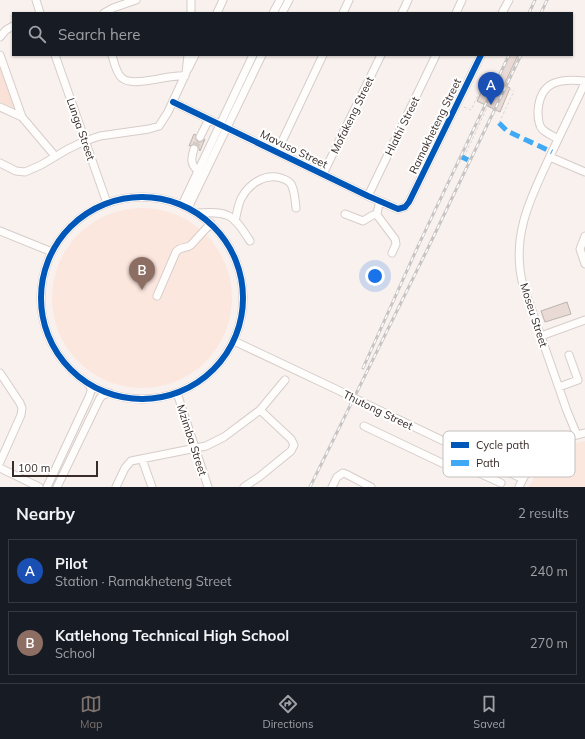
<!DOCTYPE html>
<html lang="en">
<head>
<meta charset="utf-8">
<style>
  :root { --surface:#171b24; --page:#20242c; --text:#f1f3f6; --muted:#9ea1a6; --line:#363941; --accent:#7c716d }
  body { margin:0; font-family:Mulish,sans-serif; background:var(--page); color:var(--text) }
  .scale { position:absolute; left:12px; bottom:10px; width:86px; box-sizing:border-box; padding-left:4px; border:2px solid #382c28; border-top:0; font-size:11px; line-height:14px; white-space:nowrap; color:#382c28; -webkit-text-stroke:3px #fff; paint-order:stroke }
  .you { position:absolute; left:375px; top:276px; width:14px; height:14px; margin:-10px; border:3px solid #fff; border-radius:50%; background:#1a73e8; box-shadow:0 0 0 6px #1a73e833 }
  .badge { display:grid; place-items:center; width:26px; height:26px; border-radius:50%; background:var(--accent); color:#fff; font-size:13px; font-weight:700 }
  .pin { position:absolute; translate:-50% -33px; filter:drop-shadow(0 1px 2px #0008) }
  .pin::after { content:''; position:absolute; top:21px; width:14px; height:12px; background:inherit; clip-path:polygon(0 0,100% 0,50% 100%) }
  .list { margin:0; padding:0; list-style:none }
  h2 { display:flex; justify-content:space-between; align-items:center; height:52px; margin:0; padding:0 16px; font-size:17px }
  h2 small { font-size:13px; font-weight:400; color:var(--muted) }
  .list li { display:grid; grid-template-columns:26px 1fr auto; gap:12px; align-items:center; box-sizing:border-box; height:64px; margin:0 8px 8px; padding:0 8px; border:1px solid var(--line); border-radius:0px }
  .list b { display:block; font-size:15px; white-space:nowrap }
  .list p { margin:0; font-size:13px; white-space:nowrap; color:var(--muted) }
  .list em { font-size:13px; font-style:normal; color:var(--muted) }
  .icon { flex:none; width:22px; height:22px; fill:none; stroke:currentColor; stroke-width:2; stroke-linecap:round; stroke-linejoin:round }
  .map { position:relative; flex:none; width:585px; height:487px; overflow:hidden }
  .search { position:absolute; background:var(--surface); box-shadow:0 1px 3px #0004; left:12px; right:12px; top:12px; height:44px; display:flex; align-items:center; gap:10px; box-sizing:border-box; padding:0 14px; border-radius:0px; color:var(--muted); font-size:15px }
  .sheet { height:196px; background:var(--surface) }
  nav { display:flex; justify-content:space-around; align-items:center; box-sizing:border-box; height:56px; border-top:1px solid var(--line); background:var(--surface); font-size:11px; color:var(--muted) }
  nav a { display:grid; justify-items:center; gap:2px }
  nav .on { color:var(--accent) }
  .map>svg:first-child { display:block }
</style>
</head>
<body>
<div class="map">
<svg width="585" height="487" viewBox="0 0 585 487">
  <rect width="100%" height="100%" fill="#f9f1ee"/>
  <path fill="#fce7df" d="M52 298a90 90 0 1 1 180 0a90 90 0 1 1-180 0Z
    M585 441V487H529L537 471 552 455 571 444Z"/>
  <path fill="#fae1d8" d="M0 60 15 106 13 108 0 102Z"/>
  <path fill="#eadad5" stroke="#bbb3af" d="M510 55H518L504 85 510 88 500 112 477 101 488 78 497 82Z
    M194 134 196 135V139L198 142H201L205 139 200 151 198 146 196 144 189 146Z
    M567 302 571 314 545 322 541 311Z"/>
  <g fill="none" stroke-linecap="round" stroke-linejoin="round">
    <path stroke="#d2cac6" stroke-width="7" stroke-dasharray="7 3.5" stroke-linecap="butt" d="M194 149 200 137"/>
    <defs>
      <path id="minor" d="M36 0 40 13
        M104 13 113 8 136 0
        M191 13V0
        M217 13 223 0
        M273 13 280 0
        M282 13 289 0
        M343 13 349 0
        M402 13 408 0
        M456 13 462 0
        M502 13 509 0
        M0 37 6 30 13 26
        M0 55 22 117
        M55 55 107 203
        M112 55C114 62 116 73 122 78 133 88 169 74 185 76
        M188 69 195 55
        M173 102 368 196 398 209 405 207 409 202 481 55
        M0 107 22 117 55 156
        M200 137 209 119
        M558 139C553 136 546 133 542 129 538 124 538 117 538 111 540 81 560 78 585 81
        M194 149C191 158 190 164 198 171
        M277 152 323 55
        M550 157 585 172
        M0 163 16 171 25 172 41 165 68 149 85 141 100 136 149 129 159 126 168 112 186 73 188 55
        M323 174 381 55
        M368 196 436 55
        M41 298a101 101 0 1 1 202 0a101 101 0 1 1-202 0Z
        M380 201 377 213V215L395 239 396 244 392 253
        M182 205 253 55
        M188 208 262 55
        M197 213C229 211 233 214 250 241
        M345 214 363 221 373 215H377
        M235 221C237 214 238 203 242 197 249 184 265 173 281 178 284 179 289 181 291 184 295 191 295 201 296 208
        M0 231 52 252
        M585 236 580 249 585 264
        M157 296 176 252C180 246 186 249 191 245L211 223
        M541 336 585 320
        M234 341 344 393
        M0 373 20 403 22 408 21 415 0 462
        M559 387 578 380 569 355
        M177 393 208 487
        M360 401 523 479
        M364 426 444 464 453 461 461 450
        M577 435 567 411 523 285C510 235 532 195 552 152 563 129 574 106 585 83
        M142 459 152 487
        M453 461 501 483
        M0 468 39 487
        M47 487 89 397C91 392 93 387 87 383
        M57 487 100 398 103 395 110 393
        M116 487 125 468 131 461 206 446 224 437 260 410 285 380
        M244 487 259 477 291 451 294 445 291 439 260 410
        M332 487 337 477 343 473 346 474 371 487
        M519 487C531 459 555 439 585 433"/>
    </defs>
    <use href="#minor" stroke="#d6cdc9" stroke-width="9"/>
    <path stroke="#dad7d5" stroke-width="1" stroke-dasharray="3 2" stroke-linecap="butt" d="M464 107 471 110 486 78
      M499 123 514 91
      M464 157 498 84"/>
    <use href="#minor" stroke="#fefdfc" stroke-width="7"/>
    <defs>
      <path id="rail" d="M529 13 535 0
        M541 13 547 0
        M363 368 419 244 509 55
        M310 487 428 248 521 55"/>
    </defs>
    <use href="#rail" stroke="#c7c4c3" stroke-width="3"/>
    <use href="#rail" stroke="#fff" stroke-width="1.5" stroke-dasharray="4.5" stroke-linecap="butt"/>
    <defs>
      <path id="minor-bridge" d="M344 393 360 401"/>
    </defs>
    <use href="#minor-bridge" stroke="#d6cdc9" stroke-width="9" stroke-linecap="butt"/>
    <path stroke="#dad7d5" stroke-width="1" stroke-dasharray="3 2" stroke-linecap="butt" d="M486 78 514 91"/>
    <use href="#minor-bridge" stroke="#fefdfc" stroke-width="7"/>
    <path stroke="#3fa9f5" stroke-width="5" stroke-dasharray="10 5" stroke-linecap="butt" d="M499 123 507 131 552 152
      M462 157 468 160"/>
    <defs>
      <path id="cycleway" d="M173 102 368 196 398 209 405 207 409 202 481 55
        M41 298a101 101 0 1 1 202 0a101 101 0 1 1-202 0Z"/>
    </defs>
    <use href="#cycleway" stroke="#fff" stroke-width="8"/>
    <use href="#cycleway" stroke="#0057b8" stroke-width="6"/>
  </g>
  <g text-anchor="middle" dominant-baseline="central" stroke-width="4" stroke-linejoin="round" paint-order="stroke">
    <g font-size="11" fill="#382c28" stroke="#fff">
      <text transform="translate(352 115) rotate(-64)">Mofakeng Street</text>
      <text transform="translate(402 126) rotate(-64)">Hlathi Street</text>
      <text transform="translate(435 126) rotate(-64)">Ramakheteng Street</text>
      <text transform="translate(81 129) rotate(71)">Lunga Street</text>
      <text transform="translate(294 149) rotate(26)">Mavuso Street</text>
      <text transform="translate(534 315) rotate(72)">Moseu Street</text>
      <text transform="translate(378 410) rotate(26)">Thutong Street</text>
      <text transform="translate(192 440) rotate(72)">Mzimba Street</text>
    </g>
  </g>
  <rect x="443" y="431" width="132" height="46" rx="6" fill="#fff" stroke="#c3c0be" stroke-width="1"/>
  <rect x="451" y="442" width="18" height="6" fill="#0057b8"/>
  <rect x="451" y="460" width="18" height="6" fill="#3fa9f5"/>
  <g font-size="11" fill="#382c28">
    <text x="476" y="449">Cycle path</text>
    <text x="476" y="467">Path</text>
  </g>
</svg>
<div class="scale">100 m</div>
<div class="you"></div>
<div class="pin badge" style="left:491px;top:105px;background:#1a4fb4">A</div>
<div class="pin badge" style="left:142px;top:290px;background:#8d6e63">B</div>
<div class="search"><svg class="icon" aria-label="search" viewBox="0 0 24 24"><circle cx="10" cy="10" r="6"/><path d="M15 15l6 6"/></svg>Search here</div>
</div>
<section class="sheet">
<h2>Nearby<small>2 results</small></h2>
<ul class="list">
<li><span class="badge" style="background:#1a4fb4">A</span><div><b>Pilot</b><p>Station · Ramakheteng Street</p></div><em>240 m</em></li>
<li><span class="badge" style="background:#8d6e63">B</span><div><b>Katlehong Technical High School</b><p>School</p></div><em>270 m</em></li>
</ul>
</section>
<nav>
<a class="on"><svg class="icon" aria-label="map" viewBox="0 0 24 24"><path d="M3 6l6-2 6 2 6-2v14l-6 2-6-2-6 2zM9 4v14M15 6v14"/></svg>Map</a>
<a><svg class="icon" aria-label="directions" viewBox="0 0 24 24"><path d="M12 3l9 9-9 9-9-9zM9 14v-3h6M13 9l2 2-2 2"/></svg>Directions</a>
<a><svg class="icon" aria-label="saved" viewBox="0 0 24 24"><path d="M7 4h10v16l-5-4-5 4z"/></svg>Saved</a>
</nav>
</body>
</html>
